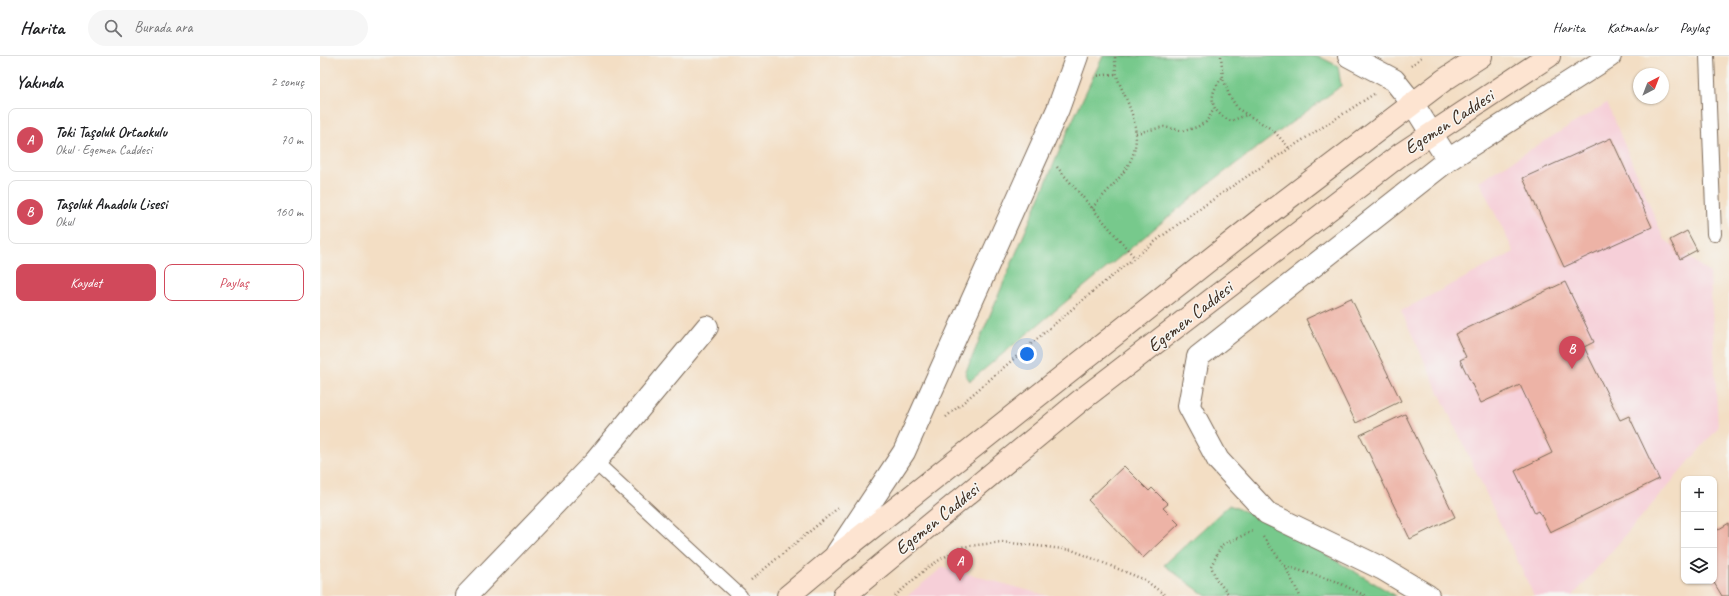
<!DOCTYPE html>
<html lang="tr">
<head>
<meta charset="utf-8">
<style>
  :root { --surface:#fff; --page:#f6f6f6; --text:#202124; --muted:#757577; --line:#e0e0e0; --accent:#d1495b }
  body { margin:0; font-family:Caveat,sans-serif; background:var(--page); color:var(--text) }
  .controls { position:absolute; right:12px; bottom:12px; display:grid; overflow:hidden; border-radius:8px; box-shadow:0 1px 3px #0004 }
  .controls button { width:36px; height:36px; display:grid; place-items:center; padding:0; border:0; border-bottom:1px solid var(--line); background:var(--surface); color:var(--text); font:20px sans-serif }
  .compass { position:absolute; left:1313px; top:12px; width:36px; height:36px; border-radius:50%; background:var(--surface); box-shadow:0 1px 3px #0004; rotate:42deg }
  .you { position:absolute; left:707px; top:298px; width:14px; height:14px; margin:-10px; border:3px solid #fff; border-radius:50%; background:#1a73e8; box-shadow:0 0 0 6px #1a73e833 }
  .badge { display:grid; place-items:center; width:26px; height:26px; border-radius:50%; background:var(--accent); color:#fff; font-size:13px; font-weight:700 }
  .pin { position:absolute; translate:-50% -33px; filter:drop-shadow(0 1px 2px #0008) }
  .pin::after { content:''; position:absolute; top:21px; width:14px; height:12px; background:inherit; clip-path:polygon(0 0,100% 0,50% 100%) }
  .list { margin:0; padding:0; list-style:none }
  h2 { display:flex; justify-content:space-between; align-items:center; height:52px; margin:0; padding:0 16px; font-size:17px }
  h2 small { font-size:13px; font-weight:400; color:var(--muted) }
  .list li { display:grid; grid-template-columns:26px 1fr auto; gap:12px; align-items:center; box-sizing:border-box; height:64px; margin:0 8px 8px; padding:0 8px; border:1px solid var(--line); border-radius:8px }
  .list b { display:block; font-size:15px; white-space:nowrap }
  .list p { margin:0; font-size:13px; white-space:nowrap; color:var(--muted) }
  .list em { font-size:13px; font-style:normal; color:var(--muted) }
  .actions { display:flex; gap:8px; padding:12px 16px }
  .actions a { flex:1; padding:9px 0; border:1px solid var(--accent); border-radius:8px; text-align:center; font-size:14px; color:var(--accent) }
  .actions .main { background:var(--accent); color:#fff }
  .icon { flex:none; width:22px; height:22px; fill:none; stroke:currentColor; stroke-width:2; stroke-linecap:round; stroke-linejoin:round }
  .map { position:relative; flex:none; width:1409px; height:540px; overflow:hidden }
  header { display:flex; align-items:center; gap:24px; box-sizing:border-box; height:56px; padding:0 20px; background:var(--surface); border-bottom:1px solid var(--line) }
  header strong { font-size:19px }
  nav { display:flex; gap:22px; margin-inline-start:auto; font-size:14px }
  .search { width:280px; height:36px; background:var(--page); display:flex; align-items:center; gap:10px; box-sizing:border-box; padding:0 14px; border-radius:22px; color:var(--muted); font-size:15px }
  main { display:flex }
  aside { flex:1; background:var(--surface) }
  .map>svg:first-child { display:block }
</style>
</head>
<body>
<header>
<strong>Harita</strong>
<div class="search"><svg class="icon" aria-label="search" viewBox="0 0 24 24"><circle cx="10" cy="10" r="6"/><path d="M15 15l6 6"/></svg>Burada ara</div>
<nav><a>Harita</a><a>Katmanlar</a><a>Paylaş</a></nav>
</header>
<main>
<aside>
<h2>Yakında<small>2 sonuç</small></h2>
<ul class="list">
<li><span class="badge">A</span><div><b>Toki Taşoluk Ortaokulu</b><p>Okul · Egemen Caddesi</p></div><em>70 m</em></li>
<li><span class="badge">B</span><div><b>Taşoluk Anadolu Lisesi</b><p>Okul</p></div><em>160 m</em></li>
</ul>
<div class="actions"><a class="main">Kaydet</a><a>Paylaş</a></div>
</aside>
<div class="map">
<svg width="1409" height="540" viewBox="0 0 1409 540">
  <rect width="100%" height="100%" fill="#f6f6f2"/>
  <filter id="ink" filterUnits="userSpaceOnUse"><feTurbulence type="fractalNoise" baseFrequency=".025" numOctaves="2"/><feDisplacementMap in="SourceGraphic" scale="8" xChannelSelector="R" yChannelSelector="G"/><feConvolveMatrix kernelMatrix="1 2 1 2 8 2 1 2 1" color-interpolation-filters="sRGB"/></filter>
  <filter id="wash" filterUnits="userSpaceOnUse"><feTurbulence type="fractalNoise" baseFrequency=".012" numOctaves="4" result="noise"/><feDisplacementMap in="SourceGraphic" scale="16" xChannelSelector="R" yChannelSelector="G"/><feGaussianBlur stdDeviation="0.9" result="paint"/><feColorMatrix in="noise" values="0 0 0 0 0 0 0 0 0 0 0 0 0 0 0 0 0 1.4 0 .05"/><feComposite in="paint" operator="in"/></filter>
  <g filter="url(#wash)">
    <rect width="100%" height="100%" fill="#f3dec4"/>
    <path fill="#f6cfd8" d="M1287 47 1344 183 1390 217 1398 372 1253 540H1214L1081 255 1194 196 1159 125Z
      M623 511 728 540H587Z"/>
    <path fill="#77c98c" stroke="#597a55" d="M783 0H998L1018 10 1021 30 887 129 650 325 645 318 749 72Z
      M909 449 949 465 1076 540H886L844 509Z"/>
    <g id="blocks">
      <path fill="#edb3a6" d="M1291 82 1332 171 1244 211 1203 122Z
        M1367 175 1377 194 1360 203 1350 184Z
        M1245 226 1274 286 1264 291 1300 364 1309 360 1339 423 1230 476 1219 455 1215 457 1195 415 1232 397 1200 329 1161 347 1140 304 1146 301 1135 278Z
        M1031 242 1081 345 1036 367 986 263Z
        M1085 358 1135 461 1090 483 1040 379Z
        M804 410 829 435 832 432 848 448 843 452 859 468 823 502 768 444Z
        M1409 467V540H1402L1393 525 1394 476Z"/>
    </g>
  </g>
  <g filter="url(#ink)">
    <use href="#blocks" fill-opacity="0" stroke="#7b6958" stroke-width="1"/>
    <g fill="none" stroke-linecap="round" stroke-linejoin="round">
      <defs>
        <path id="service" d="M1387 0 1394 178
          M275 406 420 540"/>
        <path id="minor" d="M1029 0 1074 24 1093 48 1128 104
          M517 497 584 396 738 53 757 0
          M146 540 275 406 387 271
          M1108 540 1063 513 947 457 898 404 869 350 878 301 1128 104 1290 0"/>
        <path id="secondary" d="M468 540 516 500 941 163 1124 24 1161 0
          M524 540 760 345 1081 98 1229 0"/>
      </defs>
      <use href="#service" stroke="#7b6958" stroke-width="16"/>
      <use href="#minor" stroke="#7b6958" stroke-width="24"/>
      <use href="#secondary" stroke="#7b6958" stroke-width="24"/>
      <path stroke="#7b6958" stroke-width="2.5" stroke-dasharray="1 3" stroke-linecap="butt" d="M901 0 903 22 909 39 918 53 953 74 969 92
        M1091 10 1103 0
        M774 20 796 18
        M902 22C887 40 890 56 911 65L926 59
        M816 77 844 71 864 75 877 71 886 66 894 53
        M737 111 815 202
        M772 152C805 115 829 99 808 47 800 27 795 23 795 0
        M626 361C698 300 769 236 845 178 912 128 983 84 1054 38
        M943 481 965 510 980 540
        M965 510 1015 525 1046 540
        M431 524 518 452
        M575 540 608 511 641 491 682 486 752 494 825 524 846 540
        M910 540 896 523 891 510 902 489 933 475"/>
      <use href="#service" stroke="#fff" stroke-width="14"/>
      <use href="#minor" stroke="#fff" stroke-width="22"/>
      <use href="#secondary" stroke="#fde4d1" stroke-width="22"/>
    </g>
  </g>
  <g text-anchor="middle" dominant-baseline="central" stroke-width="3" stroke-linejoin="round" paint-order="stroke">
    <g font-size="19" fill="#3b2a1e" stroke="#f6f6f2">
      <text transform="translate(1129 66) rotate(-33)">Egemen Caddesi</text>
      <text transform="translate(870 261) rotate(-38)">Egemen Caddesi</text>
      <text transform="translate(617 463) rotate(-39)">Egemen Caddesi</text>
    </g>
  </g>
</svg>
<div class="controls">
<button>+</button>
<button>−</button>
<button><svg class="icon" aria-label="layers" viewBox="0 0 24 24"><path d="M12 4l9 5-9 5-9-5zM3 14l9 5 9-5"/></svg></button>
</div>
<svg class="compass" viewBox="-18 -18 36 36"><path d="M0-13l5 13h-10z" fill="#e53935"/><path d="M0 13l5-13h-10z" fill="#757577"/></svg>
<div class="you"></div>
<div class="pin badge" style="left:640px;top:525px">A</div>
<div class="pin badge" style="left:1252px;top:313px">B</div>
</div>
</main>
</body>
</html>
